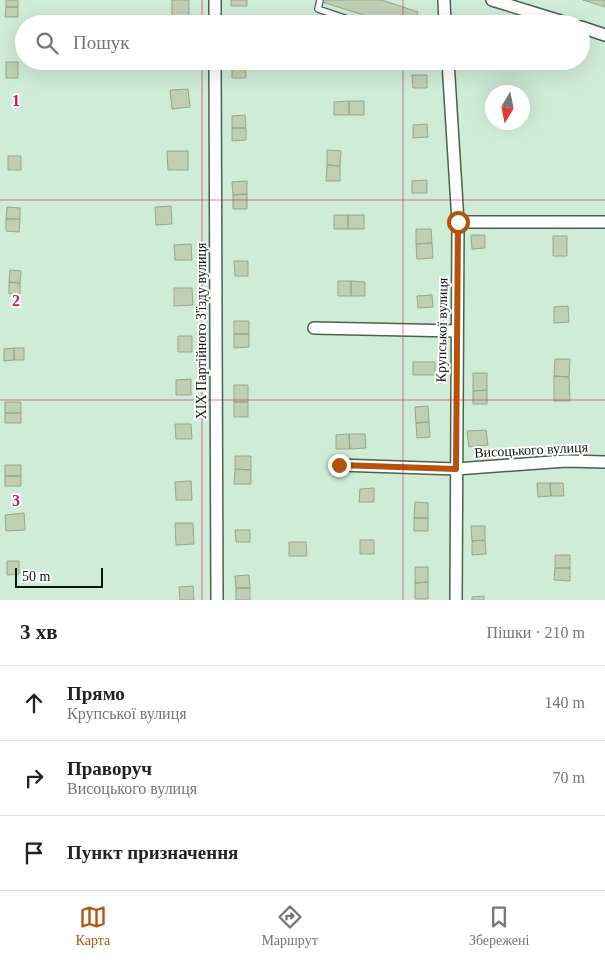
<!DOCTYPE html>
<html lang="uk">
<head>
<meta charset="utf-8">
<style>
  :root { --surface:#fff; --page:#f6f6f6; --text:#222; --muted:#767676; --line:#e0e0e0; --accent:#b45309 }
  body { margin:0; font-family:Georgia,serif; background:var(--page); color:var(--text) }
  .compass { position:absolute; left:485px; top:85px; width:45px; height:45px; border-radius:50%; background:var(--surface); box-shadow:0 5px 20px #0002; rotate:190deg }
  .scale { position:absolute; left:15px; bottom:12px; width:88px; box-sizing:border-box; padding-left:5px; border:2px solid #0c160f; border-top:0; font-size:14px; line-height:18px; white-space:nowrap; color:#0c160f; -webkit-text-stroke:4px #fff; paint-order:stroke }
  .stop { position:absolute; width:15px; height:15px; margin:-11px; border:4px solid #b45309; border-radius:50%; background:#fff }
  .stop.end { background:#b45309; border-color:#fff; box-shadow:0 1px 5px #0008 }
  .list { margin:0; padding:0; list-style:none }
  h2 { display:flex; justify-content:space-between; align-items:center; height:65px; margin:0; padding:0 20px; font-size:21px }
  h2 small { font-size:16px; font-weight:400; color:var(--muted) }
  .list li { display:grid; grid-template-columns:32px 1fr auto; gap:15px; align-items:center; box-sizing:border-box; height:75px; padding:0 20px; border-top:1px solid var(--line) }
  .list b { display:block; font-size:19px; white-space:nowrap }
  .list p { margin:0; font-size:16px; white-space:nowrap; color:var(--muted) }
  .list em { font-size:16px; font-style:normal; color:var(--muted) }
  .icon { flex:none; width:28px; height:28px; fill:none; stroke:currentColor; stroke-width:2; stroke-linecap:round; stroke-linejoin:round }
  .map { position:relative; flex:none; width:605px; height:600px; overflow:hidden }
  .search { position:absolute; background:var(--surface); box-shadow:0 5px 20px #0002; left:15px; right:15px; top:15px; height:55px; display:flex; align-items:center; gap:12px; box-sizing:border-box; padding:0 18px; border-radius:28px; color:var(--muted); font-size:19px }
  .sheet { height:290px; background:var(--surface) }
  nav { display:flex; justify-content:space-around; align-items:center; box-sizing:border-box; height:70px; border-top:1px solid var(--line); background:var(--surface); font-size:14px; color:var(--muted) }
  nav a { display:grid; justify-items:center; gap:2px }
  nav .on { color:var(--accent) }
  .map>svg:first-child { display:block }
</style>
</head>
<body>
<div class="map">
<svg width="605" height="600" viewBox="0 0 605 600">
  <rect width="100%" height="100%" fill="#cfecd7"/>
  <path fill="#bfcfb4" stroke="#97a68c" d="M6 0H18V7H6Z
    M172 0H189V17H172Z
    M231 0H247V6H231Z
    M323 0H382L418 12 414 24H392L322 2Z
    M583 0H605V7Z
    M6 7H18V17H5Z
    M232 61H245L246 78H232Z
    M6 62H18V78H6Z
    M412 75H427V88H413Z
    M188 89 190 107 172 109 170 90Z
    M349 101V115H334V102Z
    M349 101H364V115H349Z
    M245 115 246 128H232V116Z
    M427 124 428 137 413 138V125Z
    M232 128H246V140L232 141Z
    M327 150 341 151 340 166 327 165Z
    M167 151H188V170H168Z
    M8 156H21V170H8Z
    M327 165 340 166V181H326Z
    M427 180V193H412V181Z
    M247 181V194L233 195 232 182Z
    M247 194V209H233V195Z
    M171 206 172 224 156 225 155 207Z
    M7 207 20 208V219H6Z
    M334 215H348V229H334Z
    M348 215H364V229H348Z
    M6 219H20L19 232 6 231Z
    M416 229H431L432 243 416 244Z
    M471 235H485V248L472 249Z
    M553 236H567V256H553Z
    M432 243 433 258 417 259 416 244Z
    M191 244 192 260H175L174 245Z
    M234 261H248V276H235Z
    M10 270 21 271 20 283 9 282Z
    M338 281H351V296H338Z
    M351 281 365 282V296H351Z
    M9 282 20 283V294H9Z
    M174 288H192L193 305 174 306Z
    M432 295 433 307 418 308 417 296Z
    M568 306 569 322 554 323V307Z
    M234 321H249V334H234Z
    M234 334H249V347L234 348Z
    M178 336H192V352H178Z
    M14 348V360L4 361V349Z
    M14 348H24V360H14Z
    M555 359H570L569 377 554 376Z
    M413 362H435V375H413Z
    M473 373H487V390L473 391Z
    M554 376 569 377 570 401H554Z
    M191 379V395H176V380Z
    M234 385H248V402H234Z
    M487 390V404H473V391Z
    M5 402H21V413H5Z
    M234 402H248V417H234Z
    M428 406 429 422 416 423 415 407Z
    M5 413H21V423H5Z
    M429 422 430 437 417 438 416 423Z
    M175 424H191L192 439H176Z
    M486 430 488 445 469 447 467 431Z
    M349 434 350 449H336V435Z
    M349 434H365L366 448 350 449Z
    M235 456H251V470L235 469Z
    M5 465H21V476H5Z
    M235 469 251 470V484H234Z
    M5 476H21V486H5Z
    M191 481 192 500H176L175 482Z
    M537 483H550L551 496 538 497Z
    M550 483H563L564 496H551Z
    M374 488V502H359L360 489Z
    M415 502 428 503V518H414Z
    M24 513 25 530 6 531 5 515Z
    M414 518H428V531H414Z
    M175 523H193L194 544 176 545Z
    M471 526H485V540L472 541Z
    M235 530H250V542H236Z
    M360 540H374V554H360Z
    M485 540 486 554 472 555V541Z
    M289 542H306L307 556H289Z
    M555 555H570V568H555Z
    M7 561H19V574L7 575Z
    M415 567H428V582L415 583Z
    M555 568H570V581L554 580Z
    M249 575 250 588H236L235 576Z
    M428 582V599H415V583Z
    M193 586 194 600H180L179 587Z
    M236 588H250V600H236Z
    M484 596V600H472V597Z"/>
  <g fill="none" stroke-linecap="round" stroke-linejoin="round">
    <defs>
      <path id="lane" d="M320 0 318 9 362 24"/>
      <path id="street" d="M444 0 445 24
        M492 0 570 24
        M215 24V0
        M581 27 605 35
        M215 61 217 600
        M448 61 458 222 456 600
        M458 222H605
        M314 328 457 331
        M339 465 456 469 566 461 605 462"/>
    </defs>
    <use href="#lane" stroke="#496251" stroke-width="8"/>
    <use href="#street" stroke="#496251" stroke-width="14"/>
    <use href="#lane" stroke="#fff" stroke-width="5.5"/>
    <use href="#street" stroke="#fff" stroke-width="11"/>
  </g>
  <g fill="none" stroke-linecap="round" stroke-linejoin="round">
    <path stroke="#b45309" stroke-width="6" d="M339 465 456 469 458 222"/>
  </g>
  <path fill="none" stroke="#c2185b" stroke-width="1" stroke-opacity="0.55" d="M202 0V24M403 0V24M202 61V600M403 61V600M0 200H605M0 400H605"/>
  <g text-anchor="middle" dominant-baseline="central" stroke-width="4" stroke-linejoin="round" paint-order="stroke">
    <g font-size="14" fill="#0c160f" stroke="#fff">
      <text transform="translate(442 330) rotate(-89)">Крупської вулиця</text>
      <text transform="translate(201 331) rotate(-90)">XIX Партійного З'їзду вулиця</text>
      <text transform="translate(531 450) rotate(-3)">Висоцького вулиця</text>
    </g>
  </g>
  <g font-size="16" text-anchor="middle" font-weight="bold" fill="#c2185b" stroke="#fff" stroke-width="4" stroke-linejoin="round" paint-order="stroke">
    <text x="16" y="106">1</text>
    <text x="16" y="306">2</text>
    <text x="16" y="506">3</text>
  </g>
</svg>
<svg class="compass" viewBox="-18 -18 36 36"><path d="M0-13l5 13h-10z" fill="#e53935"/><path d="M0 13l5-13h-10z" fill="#767676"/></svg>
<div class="scale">50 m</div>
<div class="stop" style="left:458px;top:222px"></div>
<div class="stop end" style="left:339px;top:465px"></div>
<div class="search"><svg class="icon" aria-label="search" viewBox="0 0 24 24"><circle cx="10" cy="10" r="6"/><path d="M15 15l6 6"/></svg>Пошук</div>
</div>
<section class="sheet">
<h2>3 хв<small>Пішки · 210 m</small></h2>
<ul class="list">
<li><svg class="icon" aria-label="ahead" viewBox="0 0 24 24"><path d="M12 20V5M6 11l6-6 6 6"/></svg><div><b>Прямо</b><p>Крупської вулиця</p></div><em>140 m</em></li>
<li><svg class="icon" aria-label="right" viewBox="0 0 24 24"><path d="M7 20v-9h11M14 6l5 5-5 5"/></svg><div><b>Праворуч</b><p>Висоцького вулиця</p></div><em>70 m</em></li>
<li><svg class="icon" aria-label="arrive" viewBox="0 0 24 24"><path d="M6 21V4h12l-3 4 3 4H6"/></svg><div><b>Пункт призначення</b></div></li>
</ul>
</section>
<nav>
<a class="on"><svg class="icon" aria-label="map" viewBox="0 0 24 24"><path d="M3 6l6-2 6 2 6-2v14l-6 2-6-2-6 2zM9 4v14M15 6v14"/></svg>Карта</a>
<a><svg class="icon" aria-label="directions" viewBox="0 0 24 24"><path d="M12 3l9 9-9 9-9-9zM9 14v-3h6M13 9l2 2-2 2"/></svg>Маршрут</a>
<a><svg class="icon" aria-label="saved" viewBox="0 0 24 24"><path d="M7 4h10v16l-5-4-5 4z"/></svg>Збережені</a>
</nav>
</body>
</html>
